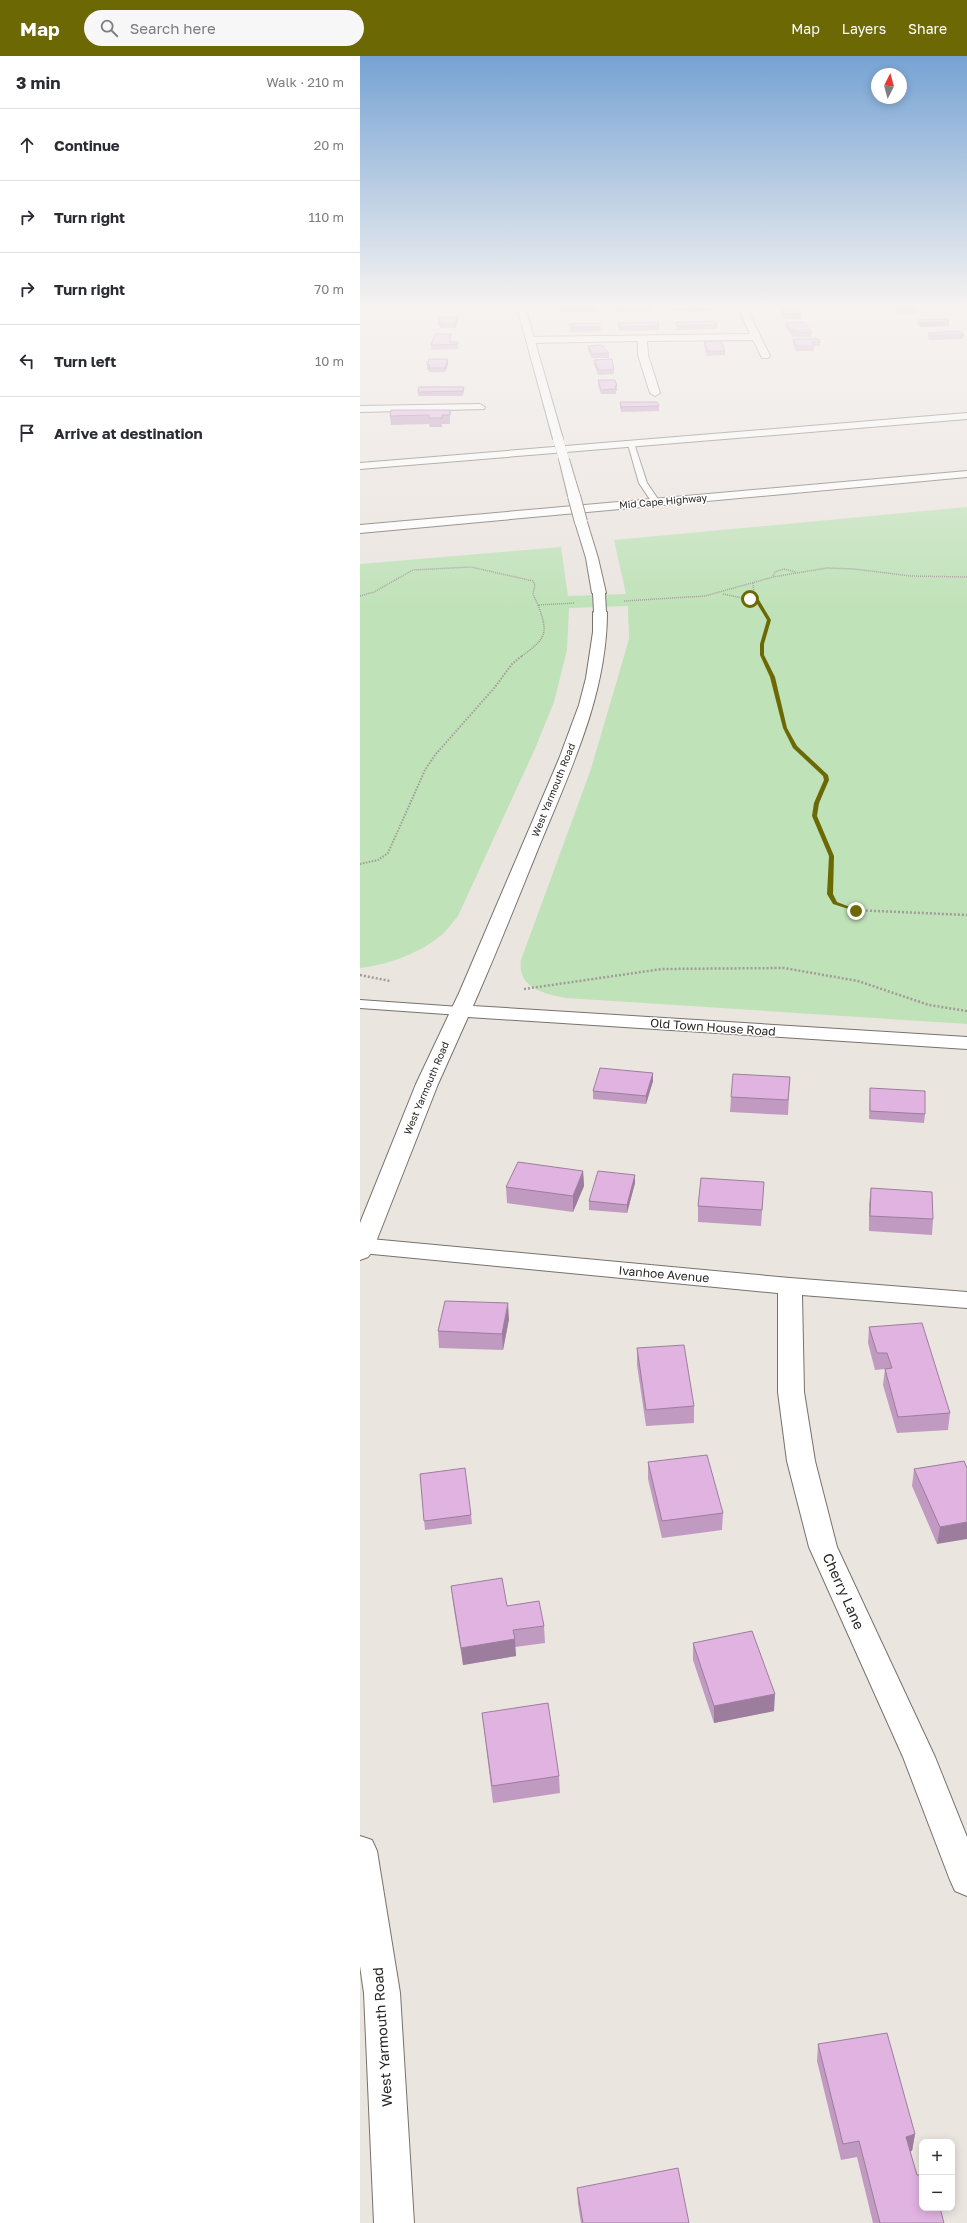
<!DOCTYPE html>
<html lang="en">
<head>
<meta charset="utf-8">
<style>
  :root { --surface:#fff; --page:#f7f7f7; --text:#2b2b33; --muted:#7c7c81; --line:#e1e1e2; --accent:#6c6904 }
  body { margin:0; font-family:"Golos Text",sans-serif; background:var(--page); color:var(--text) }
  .controls { position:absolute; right:12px; bottom:12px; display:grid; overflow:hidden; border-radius:8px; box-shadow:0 2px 10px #0003 }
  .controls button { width:36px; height:36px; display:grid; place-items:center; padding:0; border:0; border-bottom:1px solid var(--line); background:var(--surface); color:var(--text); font:20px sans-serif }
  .compass { position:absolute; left:511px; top:12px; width:36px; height:36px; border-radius:50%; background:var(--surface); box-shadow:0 2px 10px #0003; rotate:6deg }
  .stop { position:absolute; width:12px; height:12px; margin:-9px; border:3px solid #6c6904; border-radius:50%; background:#fff }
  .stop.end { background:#6c6904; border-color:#fff; box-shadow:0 1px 4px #0008 }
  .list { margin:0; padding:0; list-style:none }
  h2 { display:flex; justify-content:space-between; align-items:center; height:52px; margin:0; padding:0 16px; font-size:17px }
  h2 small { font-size:13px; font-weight:400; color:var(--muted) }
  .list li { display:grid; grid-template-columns:26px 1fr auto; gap:12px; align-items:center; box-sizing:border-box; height:72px; padding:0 16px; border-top:1px solid var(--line) }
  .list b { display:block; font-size:15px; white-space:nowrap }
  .list em { font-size:13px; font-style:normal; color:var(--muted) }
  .icon { flex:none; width:22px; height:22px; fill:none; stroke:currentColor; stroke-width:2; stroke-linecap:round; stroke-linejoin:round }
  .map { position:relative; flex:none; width:607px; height:2167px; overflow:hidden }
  header { display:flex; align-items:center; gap:24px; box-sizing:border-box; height:56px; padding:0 20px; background:var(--accent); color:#fff }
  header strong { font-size:19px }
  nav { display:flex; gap:22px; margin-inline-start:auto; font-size:14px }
  .search { width:280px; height:36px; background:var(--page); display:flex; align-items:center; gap:10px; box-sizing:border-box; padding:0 14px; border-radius:22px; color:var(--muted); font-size:15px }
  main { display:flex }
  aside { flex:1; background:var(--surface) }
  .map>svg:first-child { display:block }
</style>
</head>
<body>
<header>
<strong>Map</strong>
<div class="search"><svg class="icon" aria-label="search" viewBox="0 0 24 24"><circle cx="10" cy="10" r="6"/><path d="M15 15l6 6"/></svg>Search here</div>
<nav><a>Map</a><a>Layers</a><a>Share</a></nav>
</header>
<main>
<aside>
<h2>3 min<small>Walk · 210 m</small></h2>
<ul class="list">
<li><svg class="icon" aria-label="ahead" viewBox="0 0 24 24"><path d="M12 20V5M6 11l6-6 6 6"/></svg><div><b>Continue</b></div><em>20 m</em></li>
<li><svg class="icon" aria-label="right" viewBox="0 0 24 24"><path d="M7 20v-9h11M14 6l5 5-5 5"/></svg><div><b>Turn right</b></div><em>110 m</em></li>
<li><svg class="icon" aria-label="right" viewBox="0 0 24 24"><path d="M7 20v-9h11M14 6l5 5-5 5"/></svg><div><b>Turn right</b></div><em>70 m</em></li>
<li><svg class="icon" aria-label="left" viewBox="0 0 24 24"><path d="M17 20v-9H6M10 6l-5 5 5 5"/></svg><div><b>Turn left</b></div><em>10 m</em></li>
<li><svg class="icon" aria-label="arrive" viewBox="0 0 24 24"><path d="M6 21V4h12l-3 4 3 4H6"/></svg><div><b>Arrive at destination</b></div></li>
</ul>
</aside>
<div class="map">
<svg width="607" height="2167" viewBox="0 0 607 2167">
  <rect width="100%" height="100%" fill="#ebe5e0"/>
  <path fill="#bfe2b8" d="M607 451V968L206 942C184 938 157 932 161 904L231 713 269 583 268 550 209 552 207 594 194 646 174 695 98 860C92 867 86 876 79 881 58 898 26 909 0 912V508L201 491 208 540 266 538 254 484Z"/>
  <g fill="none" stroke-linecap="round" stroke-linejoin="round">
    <defs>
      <path id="service" d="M267 385 274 387 287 427 300 446 299 448H293L279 427Z
        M0 944 100 951 107 955 100 959 0 952Z"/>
      <path id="minor" d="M378 251H386L410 300 408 302H402L393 284 287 285 288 299 300 337 295 340 290 337 278 299V285L170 287 166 284 170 281 390 278Z
        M120 348 125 351 124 353 0 356V350Z
        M0 1182 430 1222 607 1236V1252L442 1239 444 1336 455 1405 477 1491 575 1701 607 1781V1840L595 1835 590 1824 543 1701 449 1491 427 1405 418 1336V1237L2 1197 0 1196Z"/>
      <path id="secondary" d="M157 251H165L203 383 202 385 198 386 193 383Z
        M204 400 209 403 220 440 218 442 214 443 208 440 199 403Z
        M221 462 227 466 238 502 246 537 244 540 239 541 232 537 226 502 215 466Z
        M240 552 247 556C247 640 209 717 178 793 157 845 136 898 113 950L607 981V993L108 961 78 1028 12 1196 8 1201 0 1204V1167L56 1028 100 935 199 703 219 649 226 622 233 576V556Z
        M0 1780 12 1784 17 1795 40 1937 54 2167H14L4 1937 0 1910Z"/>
      <path id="motorway" d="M607 357V363L0 413V407Z
        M607 415V421L0 477V469Z"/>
    </defs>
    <use href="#service" stroke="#77726d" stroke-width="2"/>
    <use href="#minor" stroke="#77726d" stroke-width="2"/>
    <use href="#secondary" stroke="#77726d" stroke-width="2"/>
    <use href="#motorway" stroke="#77726d" stroke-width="2"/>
    <path stroke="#a19c98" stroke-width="1.5" stroke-dasharray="1 1" stroke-linecap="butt" d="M413 520 415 516 424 513 436 516
      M393 527 394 537 409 564 402 588 403 600
      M363 538 397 545
      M0 540 14 536 53 514 111 511 173 525 175 529 173 538 178 549
      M264 545 345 540 413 521 467 512 494 513 551 520 607 521
      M162 600C186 582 189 578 178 549L215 547"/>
    <path stroke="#a19c98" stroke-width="2" stroke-dasharray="1.5 1.5" stroke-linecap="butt" d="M402 599 413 621 425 672 435 691 462 715 467 724 454 759 471 800 470 838 475 847 496 855H503
      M0 808 18 804 28 797 65 714 75 699 135 631 152 608 163 599"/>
    <path stroke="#a19c98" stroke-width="2.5" stroke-dasharray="2 2" stroke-linecap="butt" d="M494 854 607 859
      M0 919 30 925
      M164 933 302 913 424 912 498 925 569 949 607 955"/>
    <use href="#service" fill="#fff" fill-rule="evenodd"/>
    <use href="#minor" fill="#fff" fill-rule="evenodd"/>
    <use href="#secondary" fill="#fff" fill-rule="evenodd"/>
    <use href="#motorway" fill="#fff" fill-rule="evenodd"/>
    <defs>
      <path id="secondary-bridge-far1" d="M198 383 204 403"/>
      <path id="secondary-bridge" d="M214 440 221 466
        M239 537 240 556"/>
    </defs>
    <use href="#secondary-bridge-far1" stroke="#77726d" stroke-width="10" stroke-linecap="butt"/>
    <use href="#secondary-bridge" stroke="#77726d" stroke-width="14" stroke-linecap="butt"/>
    <use href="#secondary-bridge-far1" stroke="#fff" stroke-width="10"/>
    <use href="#secondary-bridge" stroke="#fff" stroke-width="12"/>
  </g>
  <path fill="#c19ac1" d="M198 251 237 252V256L198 257Z
    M254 251H293V255L255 256Z
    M310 251H350V254L330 256V255H311Z
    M524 251H555L557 253 556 258H538L534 254H526Z
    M421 253 441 258V263H425L421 257Z
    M557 264 589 265V270L560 271 557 268Z
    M98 265 95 272H80V270H78V266Z
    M316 266 357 269V273L317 274 316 270Z
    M258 267 299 270V274L259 275Z
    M425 267 452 276 451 281H432L431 279V278L430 277 425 271Z
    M209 268 240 271 241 275 210 276Z
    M568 277 604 279 603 283 570 284 568 282Z
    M91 278V286H98V293L71 294V289Z
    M433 283 460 286V290H454V295H436L433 288Z
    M344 286 365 295V299L347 300 344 290Z
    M228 290 249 297V302H232L228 294Z
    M88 303V308L85 316H69V314H67V309Z
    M234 304 254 314V318L238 319 234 308Z
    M238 324 257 330V335H256V338H241L238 329Z
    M104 331V335L103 340H58V336Z
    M260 346 299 350V355L261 356 260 351Z
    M90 354V368H82V371H70L69 368 31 369 30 360Z
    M293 1017V1025L286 1048 233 1043V1035Z
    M430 1021 428 1059 370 1056 371 1041Z
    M510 1032 565 1058 564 1067 509 1063Z
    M223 1115 224 1130 213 1156 147 1147 146 1131Z
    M275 1127 267 1157 229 1154V1145Z
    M511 1132 573 1163 572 1179 509 1175V1148Z
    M403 1142 401 1170 338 1166V1150Z
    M149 1263 143 1294 79 1292 78 1275Z
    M509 1271 590 1357 588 1374 537 1377 523 1329 525 1313 515 1314 508 1287Z
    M277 1292 334 1350V1367L286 1370 277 1309Z
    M604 1405 577 1488 552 1430 554 1413Z
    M288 1406 363 1457 362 1474 302 1482 288 1423Z
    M60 1418 111 1459 112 1468 65 1474Z
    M91 1530 147 1550 184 1570 185 1587 155 1591 156 1600 103 1609 93 1547Z
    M333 1587 414 1655 354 1667 333 1604Z
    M122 1657 199 1720 200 1737 133 1747Z
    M458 1988 555 2078 552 2095H550L557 2119 584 2167H513L497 2101 481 2104 457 2005Z
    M217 2132 329 2167H221L218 2148Z"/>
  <path fill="#9d7d9d" d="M339 251H350V254L330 256V252Z
    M97 261 98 265 95 272V268Z
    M589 265V270L560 271V267Z
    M88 303V308L85 316V312Z
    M293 1017V1025L286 1048V1040Z
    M223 1115 224 1130 213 1156V1140Z
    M275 1119V1127L267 1157V1149Z
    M148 1247 149 1263 143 1294 142 1278Z
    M607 1466V1483L577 1488 580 1471Z
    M155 1583 156 1600 103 1609 101 1592Z
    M415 1638 414 1655 354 1667V1650Z
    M555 2078 552 2095 544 2097 546 2081Z"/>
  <path fill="#e0b3e0" stroke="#9d7d9d" d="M198 251H237V252L198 253Z
    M536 251H555L557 253 538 254Z
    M421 253H437L441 258 425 259Z
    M80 261H97L95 268H80L81 266H78Z
    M587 263 589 265 560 267 557 264Z
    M355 265 357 269 317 270 316 266Z
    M298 266 299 270 259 271 258 267Z
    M444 266 452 276 433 277 431 275H439L430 273 425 267Z
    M240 267V271H210L209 268Z
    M600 275 604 279H570L568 277Z
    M75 278H91L90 286H98V288L71 289Z
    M433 283H459L460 286H452L454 290H436Z
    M361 285 365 295H348L344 286Z
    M242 289 249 297 232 298 228 290Z
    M69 303H88L85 312H69L70 309H67Z
    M252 303 254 314H238L234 304Z
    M238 324H255L257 330H255L256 333 241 334Z
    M59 331H104L103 335 58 336Z
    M260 346H297L299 350 261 351Z
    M31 354H90V359H82V362H69V359L30 360Z
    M240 1012 293 1017 286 1040 233 1035Z
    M373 1018 430 1021 428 1044 371 1041Z
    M510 1032 565 1035V1058L510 1055Z
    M158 1106 223 1115 213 1140 146 1131Z
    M238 1115 275 1119 267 1149 229 1145Z
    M341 1122 404 1126 402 1154 338 1150Z
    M511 1132 572 1136 573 1163 510 1160Z
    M85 1245 148 1247 142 1278 78 1275Z
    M562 1267 590 1357 538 1361 525 1313 532 1312 527 1297H517L509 1271Z
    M324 1289 334 1350 286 1354 277 1292Z
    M347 1399 363 1457 302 1465 288 1406Z
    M604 1405 607 1412V1466L580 1471 554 1413Z
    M105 1412 111 1459 64 1465 60 1418Z
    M142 1522 147 1550 179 1545 184 1570 153 1574 155 1583 101 1592 91 1530Z
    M392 1575 415 1638 354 1650 333 1587Z
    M188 1647 199 1720 132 1730 122 1657Z
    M527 1977 555 2078 546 2081 557 2119H562V2152H580L584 2167H520L499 2085 483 2088 458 1988Z
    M318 2112 329 2167H223L217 2132Z"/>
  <linearGradient id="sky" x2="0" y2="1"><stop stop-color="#76a3d4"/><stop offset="0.45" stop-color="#f6f3f1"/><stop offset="1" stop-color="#f6f3f1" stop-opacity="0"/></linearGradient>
  <rect width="607" height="555" fill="url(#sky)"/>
  <path fill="#6c6904" d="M390 542 399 544 411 564 404 588V599L415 621 427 672 437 690 468 719 469 724 459 747 457 760 474 800 473 838 477 846 498 854V856L473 848 467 838 469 800 452 760 454 747 464 724 463 720 433 692 423 672 410 621 400 599V588L407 564 396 546 388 544Z"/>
  <g text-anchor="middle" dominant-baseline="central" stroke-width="3" stroke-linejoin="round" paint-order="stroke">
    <g font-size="10" fill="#282624" stroke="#fff">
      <text transform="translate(303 445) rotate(-5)">Mid Cape Highway</text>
      <text transform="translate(193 734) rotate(-68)">West Yarmouth Road</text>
      <text transform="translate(66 1032) rotate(-67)">West Yarmouth Road</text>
    </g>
    <g font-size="12" fill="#282624" stroke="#fff">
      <text transform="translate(353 971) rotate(4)">Old Town House Road</text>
      <text transform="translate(304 1218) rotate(5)">Ivanhoe Avenue</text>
    </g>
    <g font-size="14" fill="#282624" stroke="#fff">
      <text transform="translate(484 1535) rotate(66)">Cherry Lane</text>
      <text transform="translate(22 1981) rotate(-94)">West Yarmouth Road</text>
    </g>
  </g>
</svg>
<div class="controls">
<button>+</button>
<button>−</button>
</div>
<svg class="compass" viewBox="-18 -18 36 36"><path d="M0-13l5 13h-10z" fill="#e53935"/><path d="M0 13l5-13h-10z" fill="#7c7c81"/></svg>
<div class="stop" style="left:390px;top:543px"></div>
<div class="stop end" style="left:496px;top:855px"></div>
</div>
</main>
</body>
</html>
